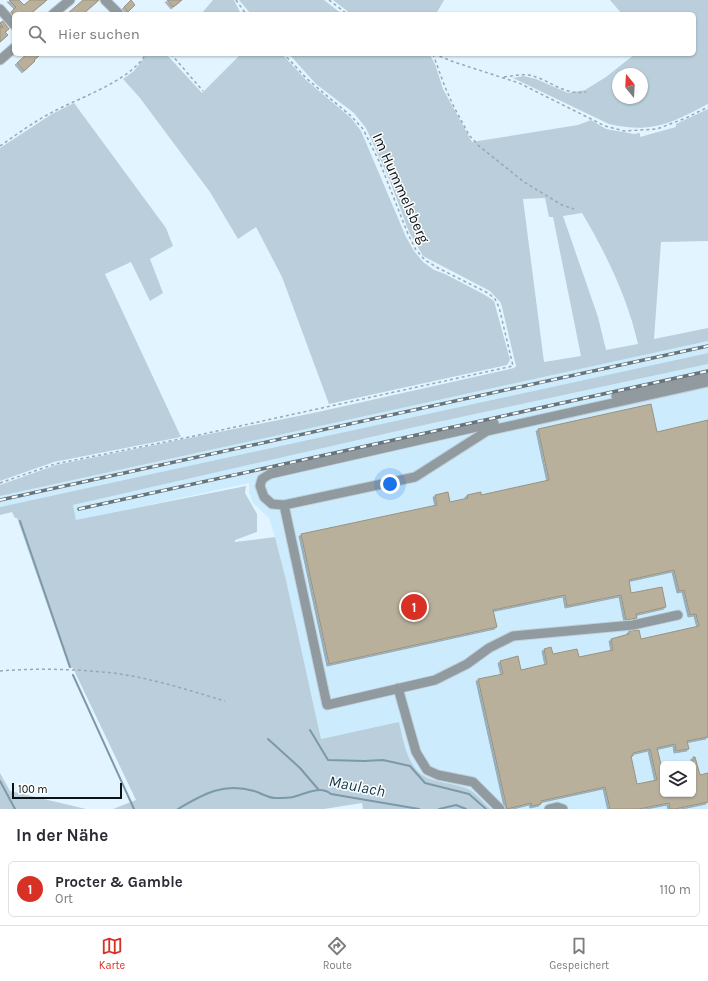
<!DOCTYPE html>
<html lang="de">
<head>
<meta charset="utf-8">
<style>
  :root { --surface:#fff; --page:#f7f7f7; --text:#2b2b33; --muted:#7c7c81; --line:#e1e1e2; --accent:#d93025 }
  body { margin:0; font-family:Karla,sans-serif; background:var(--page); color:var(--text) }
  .controls { position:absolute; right:12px; bottom:12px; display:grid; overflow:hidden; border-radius:6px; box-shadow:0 1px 3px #0004 }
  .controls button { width:36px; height:36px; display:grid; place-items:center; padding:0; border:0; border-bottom:1px solid var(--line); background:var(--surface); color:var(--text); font:20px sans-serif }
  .compass { position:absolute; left:612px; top:68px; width:36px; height:36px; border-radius:50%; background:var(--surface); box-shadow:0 1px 3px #0004; rotate:342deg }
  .scale { position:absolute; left:12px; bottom:10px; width:110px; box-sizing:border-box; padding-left:4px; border:2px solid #0a1216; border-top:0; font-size:11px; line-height:14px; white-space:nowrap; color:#0a1216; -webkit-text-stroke:3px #fefefe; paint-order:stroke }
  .you { position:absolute; left:390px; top:484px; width:14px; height:14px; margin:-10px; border:3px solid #fff; border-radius:50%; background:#1a73e8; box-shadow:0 0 0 6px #1a73e833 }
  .badge { display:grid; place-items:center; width:26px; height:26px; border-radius:50%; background:var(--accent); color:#fff; font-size:13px; font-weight:700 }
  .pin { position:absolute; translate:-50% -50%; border:2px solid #fff; box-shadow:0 1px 4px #0006 }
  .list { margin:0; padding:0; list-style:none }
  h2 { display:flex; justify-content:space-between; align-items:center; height:52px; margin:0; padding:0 16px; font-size:17px }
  h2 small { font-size:13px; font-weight:400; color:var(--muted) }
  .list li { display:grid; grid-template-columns:26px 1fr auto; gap:12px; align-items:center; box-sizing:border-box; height:56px; margin:0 8px 8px; padding:0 8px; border:1px solid var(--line); border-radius:6px }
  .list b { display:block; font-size:15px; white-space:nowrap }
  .list p { margin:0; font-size:13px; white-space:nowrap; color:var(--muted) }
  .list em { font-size:13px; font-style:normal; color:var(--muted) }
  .icon { flex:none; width:22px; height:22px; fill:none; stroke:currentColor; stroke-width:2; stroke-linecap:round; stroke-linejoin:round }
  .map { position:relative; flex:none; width:708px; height:809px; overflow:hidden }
  .search { position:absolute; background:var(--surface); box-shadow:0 1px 3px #0004; left:12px; right:12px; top:12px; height:44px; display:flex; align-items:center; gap:10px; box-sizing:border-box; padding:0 14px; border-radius:6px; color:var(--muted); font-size:15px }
  .sheet { height:116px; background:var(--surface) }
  nav { display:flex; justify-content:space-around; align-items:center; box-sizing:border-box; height:56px; border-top:1px solid var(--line); background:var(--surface); font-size:11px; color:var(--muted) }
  nav a { display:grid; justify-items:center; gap:2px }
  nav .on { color:var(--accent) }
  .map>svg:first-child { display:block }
</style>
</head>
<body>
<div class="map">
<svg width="708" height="809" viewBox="0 0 708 809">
  <defs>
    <filter id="shadow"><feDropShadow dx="-2" dy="2" stdDeviation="0" flood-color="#0004"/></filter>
  </defs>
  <rect width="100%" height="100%" fill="#e2f4ff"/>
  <path fill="#ccecfd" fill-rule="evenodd" d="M708 341V353L0 507V496Z
    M708 364V809H491L460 786 432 780 424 776 413 766 407 755 399 723 321 739 286 580 275 537 269 518 253 503 249 493V483L76 521 72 505 415 427ZM663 764H693V794H663Z"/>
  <path fill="#bacfdb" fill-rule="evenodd" d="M213 0H234L240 12 242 14H201Z
    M239 0H324L342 14H251Z
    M333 0H444L436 14H351Z
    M610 0H708V104C671 123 652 134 609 124L513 78 523 76 536 79 568 93 585 90 606 77 635 54H694V14H622ZM618 74H642V98H618Z
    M147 54H166L202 93 241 54H282L306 80 351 118 361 131 406 237 414 251 423 262 434 270 445 274 485 295 494 301 510 360 507 365 329 404 282 277 256 227 238 239 210 192 140 98 123 79 134 71Z
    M289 54 430 55 435 64 443 89 472 142 578 125 591 120 606 129 634 134 640 133V137L676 127V124L708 109V241L661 242 654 339 708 328V341L0 496V485L56 465 318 412 514 368 516 366 501 303 490 291 423 256 409 232 390 181 366 128 354 113 316 84ZM545 198 549 217H553L581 356 544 362 523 199ZM582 213C606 253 628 299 638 344L606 350 598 317 563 216Z
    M74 103 166 228 173 246 150 259 163 293 150 301 131 262 105 274 181 437 54 462 0 481V148L52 114Z
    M708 353V364L415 427 73 505 76 520 246 486 245 493 257 514V532L235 540V542L275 537 286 580 321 739 399 722C405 747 408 775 437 781 448 784 461 785 470 790 478 795 484 803 491 809H363L362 803 324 809H113L136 800 73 668H69L17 518H15L12 512 0 515V507Z
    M0 773 10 791 86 809H0Z"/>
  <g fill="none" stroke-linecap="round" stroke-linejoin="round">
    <path stroke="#7c99a9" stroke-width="2" d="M20 521 70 667
      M73 675 134 809
      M310 730 328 760 364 761 383 760 410 766 425 783 469 794 486 809
      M268 739 300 768 318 789
      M0 781 15 809
      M178 809C203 794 224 782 254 791 261 793 270 799 277 798 282 798 288 798 293 797 305 794 320 785 331 794L419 809
      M439 809 456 805 466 809"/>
  </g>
  <path fill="#b9b09c" stroke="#9b927e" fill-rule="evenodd" filter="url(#shadow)" d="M9 0H19L24 5 30 0H47L30 14H14V16L11 12 16 7Z
    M83 0H99L83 14H67Z
    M131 0 135 5 128 12 124 7Z
    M167 0H182L173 7Z
    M3 21 9 29 5 32 8 35 0 42V25L2 28 3 27 0 23Z
    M27 54H41L34 60 35 61 24 71 17 63Z
    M651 404 657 432 708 420V737L687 741 689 749 676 751 675 744 657 748 663 773V794H693V757H695L700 775 708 773V802L675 809H670L669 803 639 809H610L605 787 541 801V804L532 806 531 803 507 809 478 679 503 674 500 661 518 656 521 670 547 664 544 649 551 647 553 654 577 649 579 657 613 650 611 639 629 634V631L639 630 641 639 699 626 696 614 690 615 684 590 679 591 674 570 629 580 631 593 662 587 666 607 636 614 637 618 626 620 621 595 567 606 565 595 493 610 497 627 329 664 301 534 437 505 435 495 448 492 450 502 468 498 467 495 481 492V495L549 480 538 429ZM650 749 657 780 637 784 631 756H633V753Z"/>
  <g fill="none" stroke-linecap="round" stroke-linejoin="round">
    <defs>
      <path id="minor" d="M105 0 119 14
        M0 9 14 25
        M53 14 70 0
        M0 60 14 48
        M616 396 708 375
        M284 505 272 504 264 497 260 486 262 479 270 474 494 423
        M678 615 633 625 513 636 489 648 467 664 435 680 327 705 284 505 415 477 487 431 708 382
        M398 688 416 752 427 770 438 775 473 782 500 809
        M549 809 557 807 563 809"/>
    </defs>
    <use href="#minor" stroke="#bfd0da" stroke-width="11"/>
    <path stroke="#99a7b0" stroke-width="1.5" stroke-dasharray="3 3" stroke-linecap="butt" d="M236 0 246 14
      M329 0 347 14
      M171 54 203 91
      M433 54 445 87 454 107 469 135 479 146 524 182 562 205 574 209
      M434 54 454 62 519 83 605 126 624 131 657 129 686 118 708 107
      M504 77C512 76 520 74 529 75 549 79 564 96 586 92
      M0 146C16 135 32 123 49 114 79 97 128 83 146 54
      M0 483 55 464 185 438 513 366 499 307 495 299 488 293 438 268 425 260 416 250 408 234 380 163 363 129 351 116 307 79 284 54
      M0 671C37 668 75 669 113 673 151 678 188 690 225 701"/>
    <use href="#minor" stroke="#909a9f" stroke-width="9"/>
    <defs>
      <path id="rail" d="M0 500 708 346
        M79 509 708 371"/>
    </defs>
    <use href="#rail" stroke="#67747b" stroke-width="3.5"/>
    <use href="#rail" stroke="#fefefe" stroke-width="2" stroke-dasharray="6" stroke-linecap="butt"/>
  </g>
  <g text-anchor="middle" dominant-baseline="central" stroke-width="3" stroke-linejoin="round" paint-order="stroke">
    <g font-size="15" fill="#0a1216" stroke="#fefefe">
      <text transform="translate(401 188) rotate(66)">Im Hummelsberg</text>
    </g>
    <g font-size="16" font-style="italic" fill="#0c374a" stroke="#fefefe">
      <text transform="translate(357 786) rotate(11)">Maulach</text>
    </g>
  </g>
</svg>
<div class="controls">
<button><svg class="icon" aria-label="layers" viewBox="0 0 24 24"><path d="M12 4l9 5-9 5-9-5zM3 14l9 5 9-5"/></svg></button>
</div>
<svg class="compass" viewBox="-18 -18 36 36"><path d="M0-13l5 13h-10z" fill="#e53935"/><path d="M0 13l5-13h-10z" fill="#7c7c81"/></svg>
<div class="scale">100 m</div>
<div class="you"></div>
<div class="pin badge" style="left:414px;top:607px">1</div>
<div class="search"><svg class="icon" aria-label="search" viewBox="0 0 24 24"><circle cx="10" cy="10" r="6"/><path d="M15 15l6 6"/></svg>Hier suchen</div>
</div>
<section class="sheet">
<h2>In der Nähe<small></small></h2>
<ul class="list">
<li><span class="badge">1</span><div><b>Procter &amp; Gamble</b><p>Ort</p></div><em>110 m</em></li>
</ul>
</section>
<nav>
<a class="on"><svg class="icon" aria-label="map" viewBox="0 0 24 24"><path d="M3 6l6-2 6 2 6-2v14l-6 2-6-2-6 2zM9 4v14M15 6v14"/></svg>Karte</a>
<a><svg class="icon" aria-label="directions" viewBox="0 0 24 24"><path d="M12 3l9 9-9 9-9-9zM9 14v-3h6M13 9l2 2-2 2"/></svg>Route</a>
<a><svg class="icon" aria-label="saved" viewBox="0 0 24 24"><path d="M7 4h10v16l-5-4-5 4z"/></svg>Gespeichert</a>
</nav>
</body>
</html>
